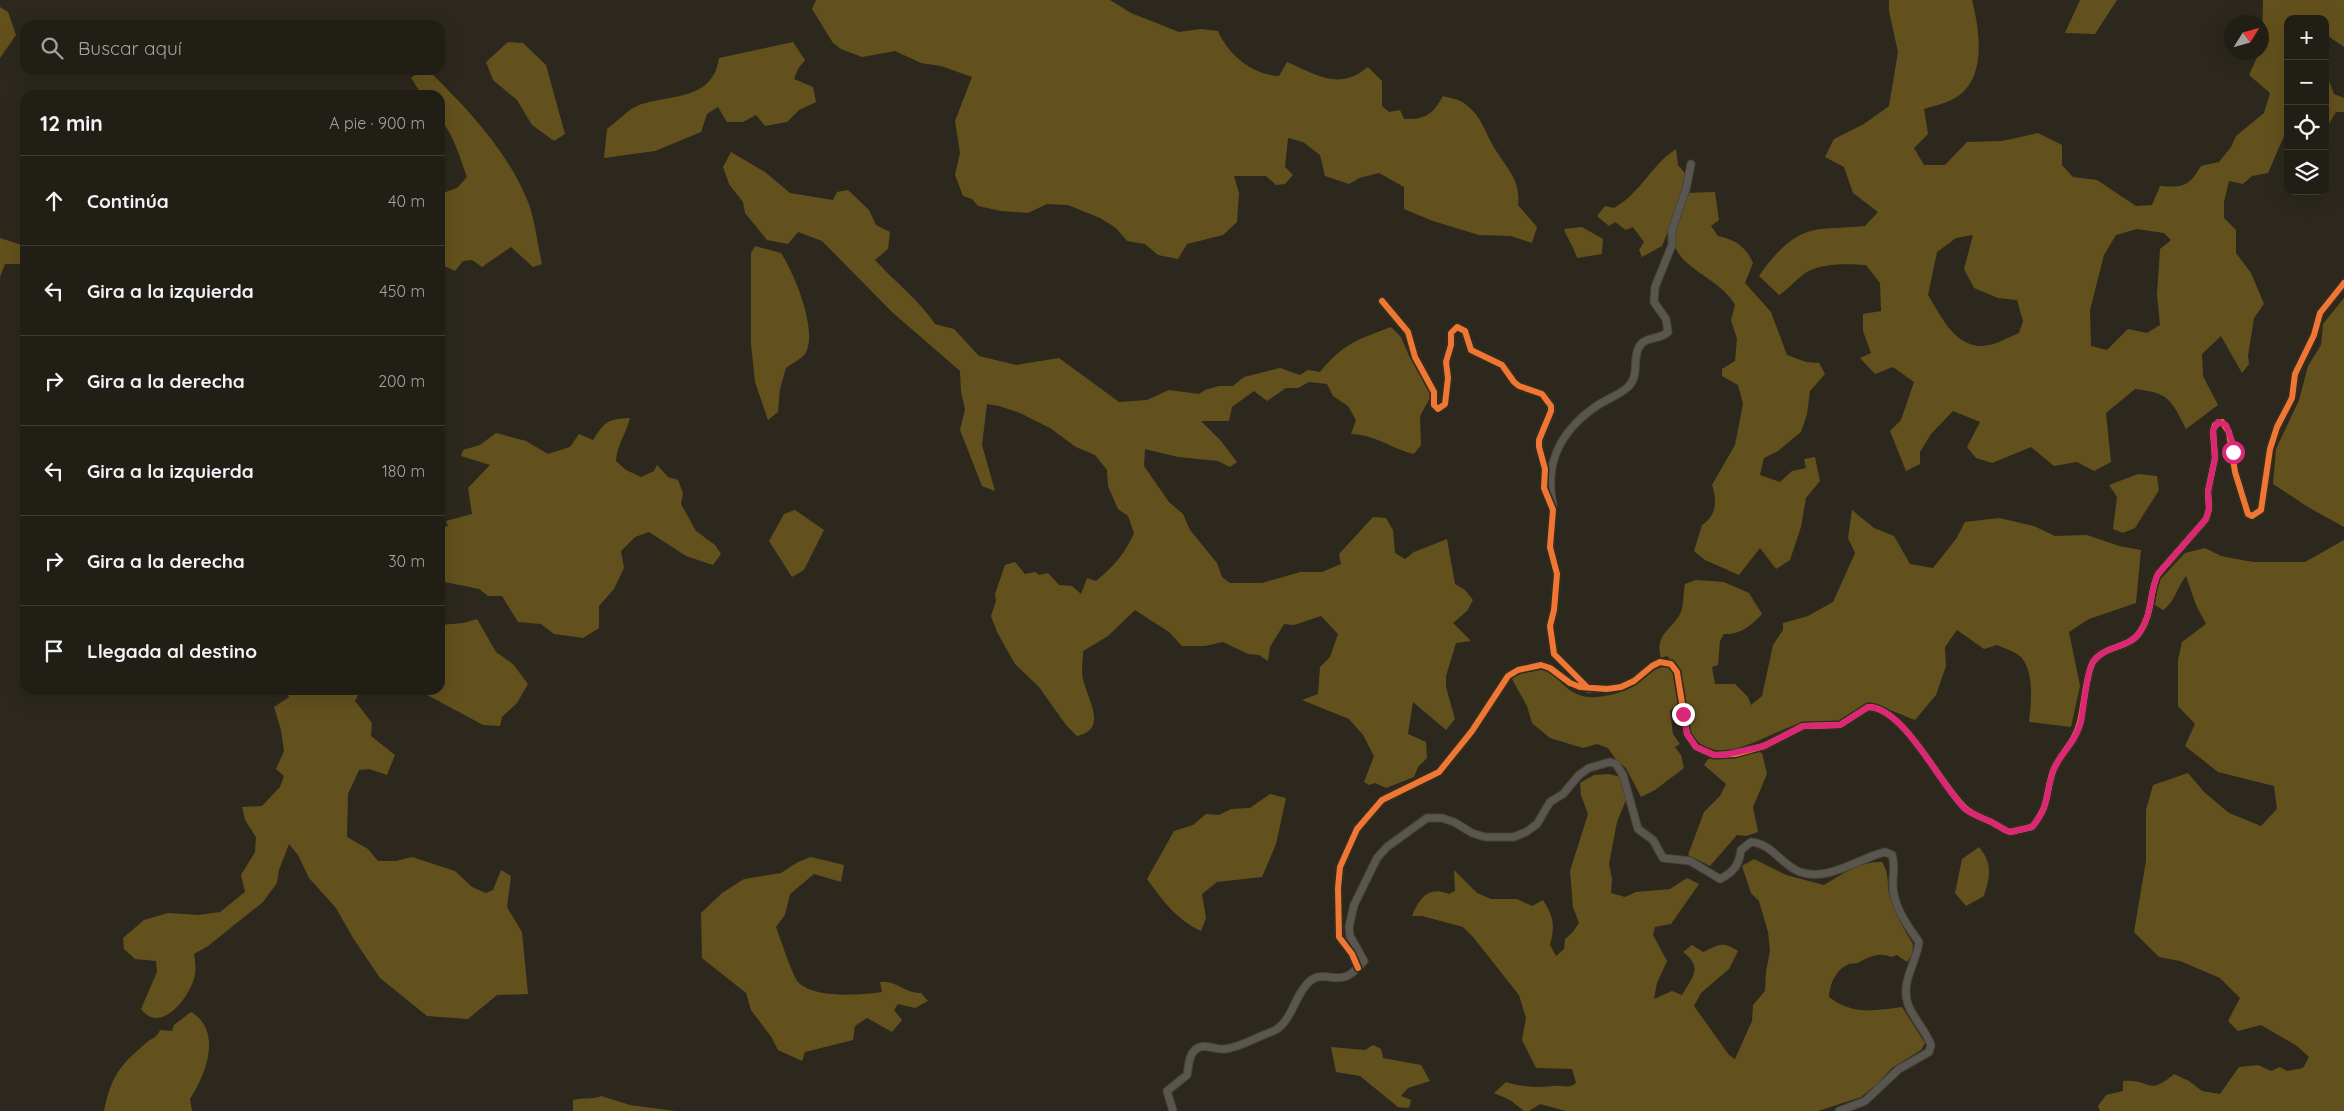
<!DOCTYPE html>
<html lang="es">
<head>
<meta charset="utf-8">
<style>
  :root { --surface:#211e16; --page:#29271f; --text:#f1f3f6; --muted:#a2a2a1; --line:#3e3c35 }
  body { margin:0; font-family:Quicksand,sans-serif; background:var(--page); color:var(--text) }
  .controls { position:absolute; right:15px; top:15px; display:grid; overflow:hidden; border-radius:10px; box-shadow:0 5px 20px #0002 }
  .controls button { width:45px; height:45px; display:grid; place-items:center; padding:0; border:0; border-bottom:1px solid var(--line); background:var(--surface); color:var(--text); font:25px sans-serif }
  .compass { position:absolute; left:2224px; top:15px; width:45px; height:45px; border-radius:50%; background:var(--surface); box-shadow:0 5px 20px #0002; rotate:53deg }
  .stop { position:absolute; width:15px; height:15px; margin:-11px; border:4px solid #db2777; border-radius:50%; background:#fff }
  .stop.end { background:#db2777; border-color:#fff; box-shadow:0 1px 5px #0008 }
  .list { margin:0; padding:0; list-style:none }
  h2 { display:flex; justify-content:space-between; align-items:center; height:65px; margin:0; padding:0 20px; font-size:21px }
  h2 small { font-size:16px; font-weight:400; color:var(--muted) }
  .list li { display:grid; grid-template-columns:32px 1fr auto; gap:15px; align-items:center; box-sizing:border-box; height:90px; padding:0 20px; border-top:1px solid var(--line) }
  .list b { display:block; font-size:19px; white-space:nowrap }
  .list em { font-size:16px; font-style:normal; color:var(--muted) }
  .icon { flex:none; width:28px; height:28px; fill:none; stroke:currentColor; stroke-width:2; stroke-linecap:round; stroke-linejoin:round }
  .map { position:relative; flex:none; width:2344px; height:1111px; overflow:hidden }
  .search { position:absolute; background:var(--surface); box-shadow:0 5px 20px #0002; left:20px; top:20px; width:425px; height:55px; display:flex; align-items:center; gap:12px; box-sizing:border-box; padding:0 18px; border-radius:15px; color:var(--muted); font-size:19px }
  .panel { position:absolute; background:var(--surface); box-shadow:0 5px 20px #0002; left:20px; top:90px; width:425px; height:605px; border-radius:15px }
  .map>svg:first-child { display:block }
</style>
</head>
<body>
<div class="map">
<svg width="2344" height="1111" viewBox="0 0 2344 1111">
  <rect width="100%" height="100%" fill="#2c281d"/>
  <path fill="#63511d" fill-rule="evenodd" d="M816 0H1110L1131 13 1179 32 1201 29 1218 31C1228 55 1253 75 1279 76L1287 62C1317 75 1339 91 1368 67L1382 81V106L1389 112 1400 110 1404 119C1426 120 1433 114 1443 96 1450 98 1460 99 1465 104 1482 116 1485 133 1495 149 1507 169 1521 180 1518 205L1537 227 1532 243 1511 236 1479 235 1433 221 1404 209V187L1379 173 1359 178 1349 184 1325 176 1320 155 1303 142 1288 138 1285 167 1293 175 1285 184 1276 185 1266 176H1234L1239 193 1237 222 1223 235 1187 244 1178 259 1158 255 1145 244 1127 241 1116 228 1100 218 1068 205 1047 204 1028 213 1001 211 978 206 972 199 963 196 955 175 960 153 955 121 972 77 941 66 921 63 895 51 862 57 841 49 833 43 812 9Z
    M1889 0H1972C1979 28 1986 70 1963 92 1953 102 1937 105 1924 109L1928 134 1914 148 1924 165H1945L1967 142 2002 141 2038 133 2062 145V165L2073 177 2097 180 2136 206 2152 205 2160 186C2184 188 2189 186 2201 166L2219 162 2231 147 2236 136 2264 113 2270 93 2249 75 2259 53 2262 52 2263 0H2344V47L2328 36 2325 70V19H2288V133L2284 136 2268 173 2252 176 2243 184 2229 181 2224 202V218L2236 230V253L2251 273 2264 304 2254 318 2248 356 2249 364 2242 373 2221 336 2202 354 2203 376 2218 405 2186 429C2171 400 2170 393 2135 389L2106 413 2111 462 2094 471 2077 462 2054 466 2031 447 1992 463 1976 458 1967 447 1980 422 1953 411 1931 434 1920 452V464L1906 471 1890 431 1901 420 1914 382 1893 367 1875 374 1860 358 1871 353 1863 331V314L1881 311 1880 283 1866 265C1848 264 1824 263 1807 272 1799 276 1789 289 1779 295L1759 276C1772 257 1791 234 1815 230 1831 227 1849 228 1865 226L1878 212 1853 193 1844 167 1825 157 1834 139 1864 124 1889 106 1898 52 1889 11ZM2137 229 2164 233 2171 240 2160 249 2157 295 2160 325 2147 333 2128 329 2107 350 2091 346 2090 310 2104 255 2116 235ZM1973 235 1964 269 1974 288 1998 298 2017 300 2023 321 2019 333C2009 337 1994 346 1982 346 1954 346 1941 316 1928 295L1937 252 1956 238Z
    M2080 0H2117L2095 34 2065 33Z
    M0 7 8 12 16 35 0 58Z
    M508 42 523 43 546 65 565 134 554 141 532 125 517 100 493 80 486 62Z
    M793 42 805 60 798 69 794 79 813 87 816 102 799 110 787 122 765 126 756 115 743 122H727L718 107 707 114 701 132 655 151 604 158 607 129C617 122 628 109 639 105 671 94 713 101 719 58Z
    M421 70H428C465 106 505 148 526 197 535 217 537 242 542 264L533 267 511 247 482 267 472 260 463 261 455 271 440 264V194L457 188 467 177C460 158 454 135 440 119V95H422L411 78Z
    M2325 70 2334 94 2344 98V112H2336L2325 130Z
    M1676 149 1678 165 1687 176 1684 191 1662 246 1642 257 1639 250 1644 242 1633 227 1626 230 1615 222 1609 226 1597 216 1605 206 1614 208C1641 193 1650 166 1676 149Z
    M731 152 765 172 790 193 833 200 837 192 848 190 869 210 876 225 890 232 888 249 875 260C895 282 919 300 935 324L954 329 979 356 1016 365 1059 358 1119 402 1147 400 1169 390 1199 394 1205 390 1219 386H1233L1244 377 1280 368 1300 375 1308 370 1320 372C1344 343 1357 340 1391 327L1401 337 1409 356 1432 394 1420 416 1421 445 1414 454C1392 449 1374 434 1351 434L1356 420 1348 406 1333 396 1327 384 1309 382 1298 388H1286L1267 401 1254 391 1232 407 1229 421H1201L1221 441 1237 462 1230 467 1218 461 1178 457 1145 449 1144 466 1169 502 1183 514 1190 530 1217 563 1222 577 1230 583H1262L1300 572H1322L1341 564 1339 554 1373 517 1386 518 1393 530 1395 553 1405 559 1414 552 1447 539 1455 584 1465 590 1473 600 1467 611 1453 623 1471 641 1456 643 1446 676V687L1455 719 1446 730 1413 702 1408 734 1426 742 1427 758 1418 767 1414 777 1386 788 1375 783 1369 785 1364 782 1374 756 1363 735 1349 719 1302 700 1318 694 1320 667 1330 657 1338 634 1321 616 1294 625 1284 624 1270 647 1268 661 1259 655 1248 654 1223 642 1205 646H1182L1169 632 1135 610 1108 636 1083 651C1083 660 1081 671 1083 679 1087 699 1109 729 1077 736L1066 725 1039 687 1015 664 997 632 991 616 996 601 995 594 1005 565 1015 562 1025 574 1035 572 1039 575 1048 573 1059 585 1072 586 1081 594 1087 578 1096 581C1113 567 1125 554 1134 533L1128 516 1118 509 1108 486 1107 470 1095 455 1076 447 1050 428 1020 413 999 406 987 404 982 445 995 491 982 486 960 430 965 409 961 392 960 371 892 312 822 241 798 232 788 244 767 240 745 213 743 202 729 184 723 167Z
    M1715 192 1719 220 1711 226 1718 236C1736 240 1746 247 1753 263L1745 283 1771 312 1787 355 1806 362 1819 363 1825 374 1810 391 1807 414 1801 432 1778 451 1764 458 1760 475 1780 482 1792 471 1806 468 1804 459 1815 457 1820 481 1806 498 1801 527 1790 560 1776 569 1760 548 1739 575 1705 560 1694 551 1702 525C1717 515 1717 501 1712 485L1735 445 1743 404 1738 385 1722 376V369L1735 361 1737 339 1731 320 1735 305C1721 278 1675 268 1673 238 1673 228 1683 205 1687 193Z
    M1582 227 1603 239 1602 254 1577 258C1574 247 1568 240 1564 229Z
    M0 238 25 246V264H5L0 277Z
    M755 246 781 253C794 273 819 332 805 354 801 359 791 364 786 368L780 389 778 412 768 420 755 382 751 344V253Z
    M2344 298V527L2308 507 2273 484 2276 449 2299 400 2308 366 2321 345 2323 324Z
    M630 418C626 434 617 445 616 461L626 470 641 477 654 471 657 465 668 477 678 480 683 493 681 504 696 531 715 545 721 554 713 565 686 556 649 532 635 537 621 551 624 568 614 589 599 606V628L583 638 554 634 541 624 518 622 502 596H488L479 589 440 581V528L448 526 446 521 472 514 468 488 490 465 461 456 463 450 480 445 496 433 526 441 548 454 570 447 579 434 593 440C605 421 608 419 630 418Z
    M2138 474 2157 476 2159 490 2135 528 2123 533 2113 529 2117 497 2109 485Z
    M795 510 824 530 804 570 792 577 769 541 784 514Z
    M1852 510 1874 528 1894 536 1910 564 1933 568 1956 539 1965 522 1999 518 2034 526 2055 536 2087 535 2119 546 2141 550 2136 603 2089 619 2069 632 2080 686 2071 727 2029 722C2031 703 2035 673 2021 657 2016 652 2004 648 1997 645L1984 649 1957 630 1945 647 1946 666 1936 695 1915 720C1905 717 1876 702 1868 705 1858 708 1850 720 1839 723 1828 727 1816 720 1805 722 1769 730 1719 774 1690 733L1680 670 1667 656 1661 658C1654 633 1673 630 1681 612 1684 604 1683 592 1685 584L1696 580 1724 582 1749 593 1762 614C1752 625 1740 635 1724 634L1720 641 1718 665 1712 667 1715 684H1735L1748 697 1751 705 1762 696 1773 645 1783 630V623L1808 616 1833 602 1855 553 1848 538Z
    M2344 540V1111H2100L2098 1106 2106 1095 2123 1091V1081C2152 1079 2147 1097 2174 1074L2189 1081 2202 1091 2220 1094 2239 1067 2258 1065 2271 1071 2280 1067 2287 1071 2303 1068 2309 1057 2297 1046 2261 1025 2238 1031 2228 1021 2240 998 2220 978 2180 961 2159 957 2134 932 2146 861V810L2153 785 2188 773 2204 792 2229 813 2261 826 2277 809 2274 786 2218 772 2185 746 2195 724 2178 706V660L2182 642 2206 624 2196 605 2186 576C2177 587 2175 602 2163 610L2155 605 2158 582 2185 553 2205 548 2221 556 2253 562H2305Z
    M477 619 496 652 513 664 528 684 517 703 502 717 500 726 483 725 418 690H440V625L464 623Z
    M1666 666C1679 672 1677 690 1679 702L1670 711 1673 734 1680 744 1675 747 1681 755 1684 768 1655 790 1641 797 1626 768 1617 761 1608 748 1597 744 1583 748 1550 738 1532 723 1527 706 1512 679C1556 650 1554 694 1589 697 1602 698 1623 693 1634 686 1645 678 1652 669 1666 666Z
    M286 690H361L355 701 372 723 371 736 395 755 387 775 369 769 359 770 348 794 347 837 368 849 378 861H396L412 857 455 871 472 887 486 893 493 890 501 870 511 876 507 907 522 932 528 994 497 995 468 1019 427 1016 380 978 353 938 336 908 309 878 298 855 289 844 279 870 277 883 263 902 208 946 194 954C195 960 196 968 195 974 192 995 161 1036 141 1009L157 972 156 961 135 959 124 949 123 938 144 920 168 913 199 915 220 912 245 892 241 875 255 852 256 837 245 820 242 807 262 806 280 787 284 776 276 769 284 751 281 730 274 707 289 697Z
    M1758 752 1762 753 1767 774 1753 807 1758 832 1746 836 1737 835 1710 866 1688 855 1704 812 1720 796 1726 784 1704 765 1708 759 1743 756Z
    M1609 774 1621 777 1626 800 1617 822 1609 864 1612 879 1611 893 1625 897 1636 892 1670 889 1687 878 1699 884 1671 924 1655 927 1653 935 1667 961 1657 983 1654 999 1672 991 1682 995C1693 977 1703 967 1683 952L1692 945 1703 952C1720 944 1722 941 1738 951L1729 969 1701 993 1694 1006 1729 1055 1735 1059 1752 1021 1753 1005 1765 991 1766 972 1770 950 1768 932 1759 901 1751 893 1742 866 1754 859 1786 875 1824 885C1842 874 1861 861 1882 862 1889 873 1887 881 1889 893 1893 911 1904 929 1913 944L1912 954 1907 962 1897 955 1891 957C1878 951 1868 958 1857 963 1855 963 1851 964 1849 964 1835 970 1830 984 1829 997 1852 1015 1875 1011 1902 1007L1925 1043 1921 1050 1892 1068 1876 1085 1861 1097 1818 1111H1566L1540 1104 1529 1111H1524L1510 1100 1494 1093 1506 1082C1523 1087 1536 1088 1553 1086 1562 1085 1568 1089 1576 1083L1572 1069 1536 1068 1522 1040 1526 1018 1519 995 1473 937 1463 927 1422 916H1412C1419 899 1428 885 1449 894L1455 891 1454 870 1477 893 1491 899H1517L1532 906 1543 900C1554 918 1555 925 1550 945L1556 956 1564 949 1565 939 1572 933 1579 923 1573 907 1570 871 1588 814 1581 795 1580 783 1594 775Z
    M1270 794 1286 798 1276 844 1262 877 1217 882 1202 894 1206 918 1201 931C1176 919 1163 901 1147 879L1174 831 1193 825 1206 814 1219 815 1231 809 1250 808Z
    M1979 847C1993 864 1990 876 1984 896L1966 906 1955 893 1962 859Z
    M811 857 844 865 841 882 814 874 790 894 785 915 776 927C780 937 792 975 798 982 814 999 861 995 882 992L880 982C896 980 906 994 921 993L928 1001 915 1008 898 1004 894 1010 902 1020 892 1032 867 1018 855 1026 853 1040 805 1052 802 1061 778 1050 772 1038 751 1010 746 993 702 958 701 913 722 893 744 879 781 873 798 862Z
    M191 1012C223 1031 206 1074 190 1099L192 1111H104C111 1077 119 1066 146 1043 152 1038 157 1038 160 1030L172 1031 174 1025Z
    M1373 1045 1381 1049 1383 1058 1421 1065 1430 1081 1408 1088 1401 1096 1411 1100 1409 1108 1398 1107 1360 1076 1336 1072 1331 1047 1365 1050Z
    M601 1096 630 1105 676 1111H573V1100C583 1097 591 1100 601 1096Z"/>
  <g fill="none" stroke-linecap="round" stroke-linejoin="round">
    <defs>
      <path id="minor" d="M1382 301 1408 332 1415 357 1434 392V405L1438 409 1445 404 1448 378 1446 362 1451 345V333L1457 327 1465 331 1471 350 1502 365 1514 382 1519 386 1542 394 1551 406V411L1539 440V447L1545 469 1544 488 1553 510 1550 547 1557 574 1554 610 1550 626 1554 654 1589 689
        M1553 505C1544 462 1561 431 1595 407 1606 399 1618 396 1628 387 1640 375 1632 360 1639 347 1645 336 1660 340 1668 332L1666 319 1654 302 1655 287 1672 245V230L1686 189 1691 164
        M1358 968 1352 954 1339 937 1338 888 1340 867 1357 829 1382 800 1439 772 1472 731 1508 676 1518 670 1541 665 1550 668 1570 683 1580 687 1607 689 1621 687 1634 681 1652 666 1660 662 1671 664 1677 672 1687 734 1696 747 1714 755 1735 754 1764 746 1803 726 1840 725 1868 707C1904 707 1940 785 1965 808 1973 815 1980 817 1989 821 1996 824 2002 829 2010 832L2032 827C2050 805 2045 795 2053 771 2060 753 2074 745 2080 722 2084 706 2086 674 2093 662 2104 645 2129 649 2140 632 2153 613 2149 592 2158 574L2206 519 2209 509 2208 491 2215 458 2213 431 2215 425 2222 422 2229 432 2235 472 2248 514 2252 516 2261 510 2270 449 2277 427 2292 398 2295 374 2314 335 2320 313 2344 283
        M1173 1111 1167 1091 1187 1075C1189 1067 1188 1056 1195 1050 1203 1042 1215 1050 1224 1049 1240 1048 1256 1037 1271 1032 1292 1025 1294 994 1310 981 1322 971 1335 982 1347 976 1354 973 1359 966 1364 961L1350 936 1349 927 1354 905 1377 858 1387 847 1427 818H1442L1454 822 1472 833 1485 837H1514L1526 832 1537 824 1550 802 1563 794 1579 775 1589 768 1610 762 1616 764 1623 775 1638 829 1653 840 1663 858 1690 861 1720 879C1734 872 1739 865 1741 850L1751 842C1773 844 1781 865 1800 872 1828 882 1859 858 1885 852L1892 855C1896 867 1892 876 1893 887 1894 908 1908 926 1919 942 1916 965 1898 984 1910 1009 1916 1021 1928 1035 1931 1045L1929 1052 1899 1069 1865 1101 1839 1111"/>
    </defs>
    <use href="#minor" stroke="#48443b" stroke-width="9"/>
    <use href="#minor" stroke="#59564f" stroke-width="7"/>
    <defs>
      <path id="cycleway" d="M1382 301 1408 332 1415 357 1434 392V405L1438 409 1445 404 1448 378 1446 362 1451 345V333L1457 327 1465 331 1471 350 1502 365 1514 382 1519 386 1542 394 1551 406V411L1539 440V447L1545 469 1544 488 1553 510 1550 547 1557 574 1554 610 1550 626 1554 654 1587 687
        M1358 968 1352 954 1339 937 1338 888 1340 867 1357 829 1382 800 1439 772 1472 731 1508 676 1518 670 1541 665 1550 668 1570 683 1580 687 1607 689 1621 687 1634 681 1652 666 1660 662 1671 664 1677 672 1687 734 1696 747 1714 755 1735 754 1764 746 1803 726 1840 725 1868 707C1904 707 1940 785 1965 808 1973 815 1980 817 1989 821 1996 824 2002 829 2010 832L2032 827C2050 805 2045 795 2053 771 2060 753 2074 745 2080 722 2084 706 2086 674 2093 662 2104 645 2129 649 2140 632 2153 613 2149 592 2158 574L2206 519 2209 509 2208 491 2215 458 2213 431 2215 425 2222 422 2229 432 2235 472 2248 514 2252 516 2261 510 2270 449 2277 427 2292 398 2295 374 2314 335 2320 313 2344 283"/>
    </defs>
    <use href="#cycleway" stroke="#322b17" stroke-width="9"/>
    <use href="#cycleway" stroke="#f07635" stroke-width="6"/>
  </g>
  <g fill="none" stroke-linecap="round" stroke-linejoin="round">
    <path stroke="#db2777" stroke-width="6" d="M1683 714 1687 734 1696 747 1714 755H1724L1764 746 1803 726 1840 725 1868 707C1904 707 1940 785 1965 809 1973 815 1981 817 1989 821 1996 824 2002 829 2010 832L2032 827C2050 806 2045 795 2053 771 2060 753 2075 744 2081 722 2084 707 2086 673 2093 662 2104 645 2129 649 2140 632 2153 613 2149 592 2158 574L2206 519 2209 509 2208 491 2215 458 2213 430 2218 422 2226 425 2232 441 2233 452"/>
  </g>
</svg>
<div class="controls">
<button>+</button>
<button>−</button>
<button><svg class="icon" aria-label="locate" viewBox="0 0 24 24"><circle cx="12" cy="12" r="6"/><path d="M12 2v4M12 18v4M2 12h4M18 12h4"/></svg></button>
<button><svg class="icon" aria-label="layers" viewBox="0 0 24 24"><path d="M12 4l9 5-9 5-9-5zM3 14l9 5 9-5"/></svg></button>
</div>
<svg class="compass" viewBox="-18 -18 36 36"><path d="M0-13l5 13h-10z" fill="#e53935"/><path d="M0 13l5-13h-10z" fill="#a2a2a1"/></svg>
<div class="stop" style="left:2233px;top:452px"></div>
<div class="stop end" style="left:1683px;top:714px"></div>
<div class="search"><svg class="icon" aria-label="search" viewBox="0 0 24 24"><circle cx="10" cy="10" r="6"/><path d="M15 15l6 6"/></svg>Buscar aquí</div>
<section class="panel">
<h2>12 min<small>A pie · 900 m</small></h2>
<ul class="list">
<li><svg class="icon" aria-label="ahead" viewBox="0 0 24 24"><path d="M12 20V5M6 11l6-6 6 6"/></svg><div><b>Continúa</b></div><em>40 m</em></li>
<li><svg class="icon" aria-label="left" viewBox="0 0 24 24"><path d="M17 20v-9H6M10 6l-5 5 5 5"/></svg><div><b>Gira a la izquierda</b></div><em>450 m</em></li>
<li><svg class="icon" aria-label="right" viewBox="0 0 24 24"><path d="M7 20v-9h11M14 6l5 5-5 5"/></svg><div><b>Gira a la derecha</b></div><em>200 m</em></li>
<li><svg class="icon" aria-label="left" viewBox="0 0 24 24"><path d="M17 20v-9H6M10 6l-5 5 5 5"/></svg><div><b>Gira a la izquierda</b></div><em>180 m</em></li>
<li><svg class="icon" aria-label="right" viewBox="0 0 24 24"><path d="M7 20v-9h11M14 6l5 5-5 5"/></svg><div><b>Gira a la derecha</b></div><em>30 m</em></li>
<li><svg class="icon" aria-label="arrive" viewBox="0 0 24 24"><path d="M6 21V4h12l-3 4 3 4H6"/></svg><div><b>Llegada al destino</b></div></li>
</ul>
</section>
</div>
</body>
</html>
